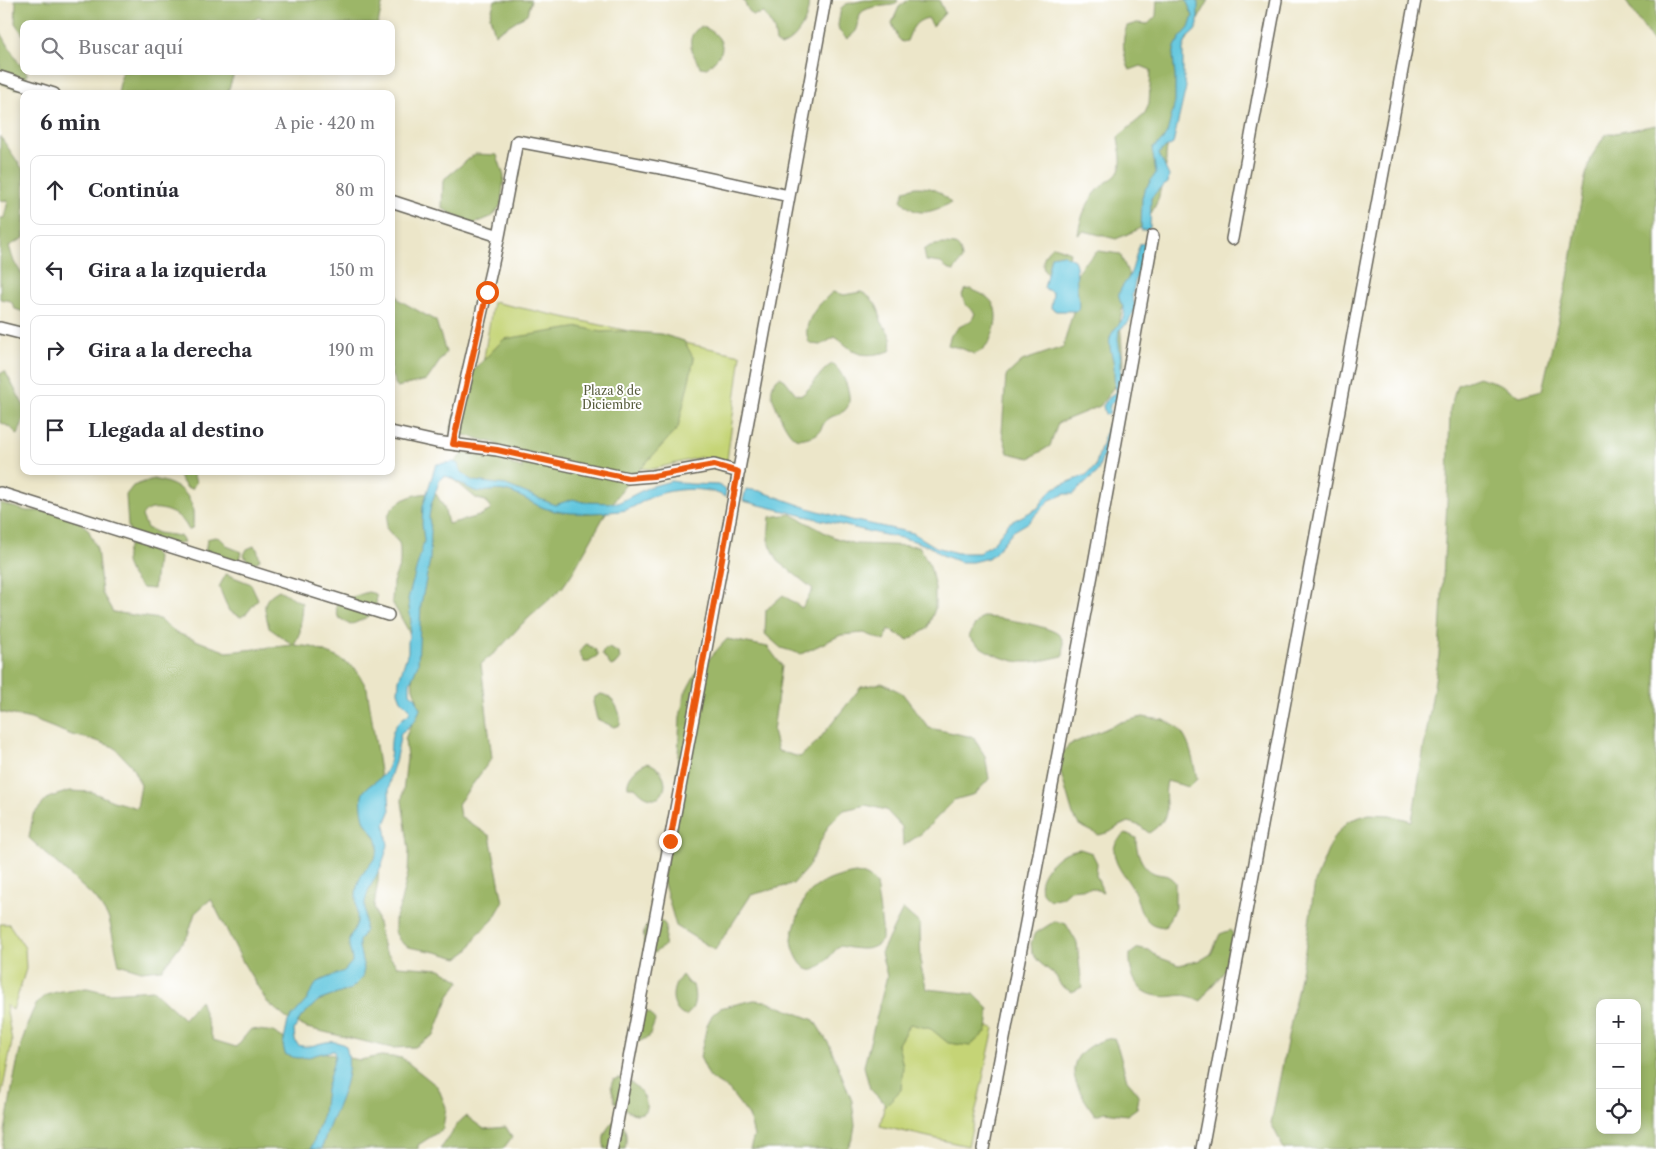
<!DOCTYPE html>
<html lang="es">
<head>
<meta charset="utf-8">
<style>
  :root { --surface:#fff; --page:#f7f7f7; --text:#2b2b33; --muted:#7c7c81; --line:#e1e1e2 }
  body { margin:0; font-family:"Libre Caslon Text",serif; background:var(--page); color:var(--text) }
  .controls { position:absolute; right:15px; bottom:15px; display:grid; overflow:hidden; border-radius:10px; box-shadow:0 2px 8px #0003 }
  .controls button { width:45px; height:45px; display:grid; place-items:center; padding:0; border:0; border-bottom:1px solid var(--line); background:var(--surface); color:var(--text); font:25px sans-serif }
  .stop { position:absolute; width:15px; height:15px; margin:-11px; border:4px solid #ea580c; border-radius:50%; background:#fff }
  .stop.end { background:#ea580c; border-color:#fff; box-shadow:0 1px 5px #0008 }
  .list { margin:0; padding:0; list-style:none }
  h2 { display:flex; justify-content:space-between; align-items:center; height:65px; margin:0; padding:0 20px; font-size:21px }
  h2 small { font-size:16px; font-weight:400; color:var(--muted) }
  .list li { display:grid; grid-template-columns:32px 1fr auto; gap:15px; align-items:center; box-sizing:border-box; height:70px; margin:0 10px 10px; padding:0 10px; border:1px solid var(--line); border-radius:10px }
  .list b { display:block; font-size:19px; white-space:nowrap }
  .list em { font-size:16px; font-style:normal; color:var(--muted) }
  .icon { flex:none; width:28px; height:28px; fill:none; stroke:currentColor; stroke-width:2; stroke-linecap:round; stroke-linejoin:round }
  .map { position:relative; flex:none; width:1656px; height:1149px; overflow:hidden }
  .search { position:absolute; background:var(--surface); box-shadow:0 2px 8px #0003; left:20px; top:20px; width:375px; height:55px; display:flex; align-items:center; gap:12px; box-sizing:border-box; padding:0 18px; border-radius:10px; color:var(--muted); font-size:19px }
  .panel { position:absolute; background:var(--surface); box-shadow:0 2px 8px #0003; left:20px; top:90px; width:375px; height:385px; border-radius:10px }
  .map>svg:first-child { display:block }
</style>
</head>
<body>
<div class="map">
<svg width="1656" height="1149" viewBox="0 0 1656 1149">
  <rect width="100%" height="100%" fill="#fff"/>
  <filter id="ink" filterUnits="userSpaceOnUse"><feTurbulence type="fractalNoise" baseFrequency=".02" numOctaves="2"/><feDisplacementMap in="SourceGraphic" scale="10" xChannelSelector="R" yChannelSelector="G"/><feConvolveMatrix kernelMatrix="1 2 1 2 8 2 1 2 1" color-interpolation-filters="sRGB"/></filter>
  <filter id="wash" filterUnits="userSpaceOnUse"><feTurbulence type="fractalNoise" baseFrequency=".0096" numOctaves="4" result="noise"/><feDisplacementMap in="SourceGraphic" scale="20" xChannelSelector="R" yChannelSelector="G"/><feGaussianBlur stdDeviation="1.12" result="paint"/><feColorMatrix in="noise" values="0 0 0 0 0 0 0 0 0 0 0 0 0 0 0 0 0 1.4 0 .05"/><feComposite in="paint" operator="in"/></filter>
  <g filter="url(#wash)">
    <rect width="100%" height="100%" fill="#ece6c9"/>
    <path fill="#c5d476" stroke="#707849" d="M493 302 741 355 727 460 701 457 653 469 606 466 473 425Z
      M0 924H9L25 948 26 969 13 1010 6 1005 12 1042 0 1103Z
      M906 1008 994 1028 968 1146 880 1126Z"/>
    <path fill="#9cb667" stroke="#5c6942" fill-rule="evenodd" d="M14 0H383V1L378 24H292L275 20H267L259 17 247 24H24V36L15 23 16 2Z
      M495 0H531L527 14 495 34 490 16Z
      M743 0H808C811 16 797 41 781 46L776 42 774 29 764 13 753 15 749 11Z
      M865 0H898L896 4C886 7 875 5 865 10 857 13 860 24 856 31 854 34 850 36 847 39L839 31 838 25 841 8 846 4Z
      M908 0H939L945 13 933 26 928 18C914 21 912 29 907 41L902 42 898 38 892 23 899 7Z
      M1157 0H1209L1181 50 1178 96 1166 154V166L1158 200 1147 222 1137 230 1116 239 1084 231 1078 235C1080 216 1089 197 1104 184 1110 180 1118 176 1120 168 1123 159 1119 147 1118 137L1144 115 1149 104 1151 70 1141 66 1130 70C1123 55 1121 41 1127 26L1137 23 1148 24 1156 16Z
      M1625 0H1656V46Z
      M700 27C710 27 726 40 721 52 718 58 712 63 707 68L700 67C693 54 683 38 700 27Z
      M0 31 18 62 27 73 26 86 16 89 0 83Z
      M122 71H235L227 94H118Z
      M1656 125V1149H1284L1271 1123 1305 951 1315 882 1333 838 1348 821 1369 814 1390 815 1412 821 1439 655 1448 482 1450 409 1457 385 1479 377 1500 384 1520 396 1542 390 1568 278 1585 178 1592 156 1605 135ZM1600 1003H1637V1130H1600Z
      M0 136 24 171V238L9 246 14 262 24 277V312L15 309 11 301 0 299V218H4L8 201 0 200Z
      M475 154 497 155 504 176 501 205 493 216 471 225 442 208 443 180Z
      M916 187C935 187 938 190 951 203 931 212 917 219 901 200L905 190Z
      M942 244C956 245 960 243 962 259L954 271 947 269 941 263 926 261 924 250 930 246Z
      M1054 246 1070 252 1069 258 1047 274C1039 265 1044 251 1054 246Z
      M1098 251 1120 254 1129 275 1120 320 1123 364 1113 388 1100 406 1058 423 1050 446 1030 458 1008 453 1002 432 1006 376 1022 361 1063 347 1075 305 1072 285 1082 265Z
      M391 284 399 300 436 321 446 352 427 380 397 387 391 374Z
      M970 289C977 292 986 295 991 301 1003 314 992 350 974 354L963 349 948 345 951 335 959 327 969 322 973 318 975 313 966 305 962 295 965 290Z
      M833 292 844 295 861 292C868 295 875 301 878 309 880 313 880 317 881 321 887 331 895 338 890 351 881 354 864 357 855 352 848 348 842 341 835 337L821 345 810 344C799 325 818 304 833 292Z
      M580 327 601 332 623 331 661 334 684 341 694 359 678 428 623 488 607 511 573 572 562 588 522 624 498 650 481 664 492 758 458 804 460 816 490 836 503 902 493 920 479 933 468 951 458 958 436 952 408 947 400 941 395 932V919L399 909 408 873 409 850 402 801 407 758 405 739 417 710V699L413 688 411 662 412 637 392 602 393 582 400 564V548L399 543 386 528C387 524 387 519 388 516 394 499 420 491 436 494L444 507 448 524 479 516 491 510 486 501 477 499 448 475C454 459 465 448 483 450L522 469V457L494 443 450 431 470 374 504 339Z
      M832 364C843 370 857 402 844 411 838 415 830 416 825 422 822 425 822 429 819 432 816 435 813 436 809 437 804 438 798 440 794 437 787 432 778 412 775 404 770 394 770 383 780 377L785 380 796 394 802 395C813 386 821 370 832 364Z
      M5 371 24 406V418L18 435 11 428 0 422V374Z
      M175 471H192L196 482 192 489 186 487Z
      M153 479C169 482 187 488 192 506 194 512 193 521 193 527L189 531C187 526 184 521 179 517 169 510 150 503 142 516L147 528 158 533 180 536 184 542 169 546 130 532 128 526 126 495 133 486Z
      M0 503 27 511H49L70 515 88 529 97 549 102 593 113 612 159 619 177 633 227 652 293 645 269 628C265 608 259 601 279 590L302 603 300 632 294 645 312 647 335 656 355 668 367 688 383 791 378 881 374 906 384 949 397 966 441 969 460 981 449 996 434 1035 415 1047 392 1048 307 1028 286 1018 267 1002 244 964 211 899 195 913 188 935 162 969 141 971 119 964 109 919 97 900 29 838 33 815 48 798 69 791 92 792 113 801 137 808 141 785 131 765 114 747 94 740 72 735 31 719 0 712Z
      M791 514 833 537 855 544 919 546 930 566 935 588V609L927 629 908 640 888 629 885 641 864 633 841 635 801 654 781 648 765 634 766 610 783 595 802 608 813 589 778 561 768 540 770 517Z
      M215 537 220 538 229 547 242 552 239 563 205 555 207 539Z
      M135 539 144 544 157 557 154 589 142 588C132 578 121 563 128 548 130 544 131 541 135 539Z
      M254 546 257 549 260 560 253 564 248 562 244 555 247 549Z
      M226 574 251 584 258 599 247 613 241 617 229 611 219 587Z
      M368 592 376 594C379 614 367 618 350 625L338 617 336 607 337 602Z
      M982 617C997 617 1046 625 1058 634 1065 640 1064 648 1063 656 1052 658 1040 662 1028 662 1009 663 981 651 969 637L974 626Z
      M727 639 768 647 782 666 773 731 778 751 800 757 817 742 861 687 882 683 902 693 929 728 973 737 985 756 989 779 975 794 954 800 922 833 903 846 902 827 886 810 866 805 844 810 828 826 808 867 793 884 751 895 715 950 676 926 663 880 675 813 680 717 685 693 696 673Z
      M586 644 595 649 598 655 589 662H584L579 652Z
      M609 648 619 653 620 659 616 664 611 666 602 654 604 650Z
      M601 694C614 696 622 713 620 725L614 727 597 719 593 702 595 697Z
      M1143 717C1149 718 1156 719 1163 720 1189 727 1192 757 1197 779L1189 787 1167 781C1161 807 1177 814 1149 833L1140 826 1129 822 1119 826 1110 832 1099 835 1079 825 1073 815 1058 763 1062 753 1069 745 1121 722Z
      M647 763C663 766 672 787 658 798 647 799 642 795 635 787H628C626 777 638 766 647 763Z
      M1126 833 1136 838C1136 852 1142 870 1157 874 1167 876 1167 874 1175 882V908L1165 927C1156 926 1150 925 1145 917 1139 911 1139 904 1136 896 1131 881 1114 868 1114 851 1114 842 1120 838 1126 833Z
      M1080 849 1092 853 1097 863 1096 875 1103 892 1092 888 1070 890 1062 897 1050 900C1048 898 1043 895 1042 892 1035 879 1051 862 1061 855 1067 852 1073 850 1080 849Z
      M855 873C864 874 871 877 876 884L882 927V940C872 954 853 948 839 946 833 952 821 969 814 970 801 973 792 949 792 939 792 933 802 903 805 898 814 883 838 876 855 873Z
      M903 909 920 924 921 968 927 989 974 994 989 1009 987 1031 970 1046 948 1043 931 1029 910 1024 898 1044 903 1066 901 1090 886 1105 870 1089 864 1066 887 976 881 953Z
      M662 921 666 926 664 946 654 953 645 948C641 931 644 921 662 921Z
      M1055 921 1066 924 1077 943 1082 987 1072 992 1061 986 1056 976 1039 962 1032 953 1031 943 1036 933Z
      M1231 930C1246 961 1214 978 1201 1001 1180 990 1177 999 1158 996 1136 993 1129 974 1130 954L1138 948 1149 950 1158 957 1179 965 1201 960 1211 954 1220 934Z
      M682 975 688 983 693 985C696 998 696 1007 686 1016 675 1014 671 999 674 989 675 984 679 979 682 975Z
      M87 988 108 993 153 990 184 1019 200 1000 213 1040 236 1047 251 1029 273 1032 293 1044 337 1056 360 1060 381 1056 402 1058 438 1087 446 1107 443 1129 418 1145V1149H2C8 1118 20 1016 42 998 50 991 76 989 87 988Z
      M754 1000 765 1001 814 1020 830 1046 852 1101 855 1125 853 1137 847 1149H750L754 1136 749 1116 729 1090 710 1078 700 1057 707 1025 712 1015 720 1008Z
      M643 1012C650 1012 653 1014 655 1021L649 1037 638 1042Z
      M1114 1038 1118 1048 1127 1080 1134 1088 1139 1097 1137 1108 1127 1115 1105 1112 1095 1115C1087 1103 1075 1087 1074 1073 1072 1052 1096 1040 1114 1038Z
      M618 1078C640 1079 658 1114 637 1114 630 1114 621 1106 615 1102L611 1086 613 1080Z
      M466 1116 484 1129 506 1127 512 1137 503 1149H440C450 1138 454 1125 466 1116Z
      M615 1120 621 1121C627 1129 627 1139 625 1149H605C601 1136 606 1129 615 1120Z"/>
    <path fill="#61c6de" stroke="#3e717d" d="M1186 0H1198V25L1195 31 1187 38 1183 49V72L1186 87 1174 139 1173 144 1162 150 1159 154 1169 176 1168 183 1159 189 1151 198 1150 228 1147 230H1141L1142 198 1144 191 1156 173 1152 149 1162 141 1167 133 1175 102V76L1173 56 1175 47 1179 39 1189 28 1193 16Z
      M1146 243 1142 256V265L1136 278 1132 296 1135 305 1134 312 1128 323 1119 330 1118 339 1121 359V385L1119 396 1110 405 1109 415 1105 414 1103 406 1106 401 1116 391C1114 383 1114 376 1114 368 1114 358 1108 348 1110 338 1112 329 1122 324 1124 315 1126 307 1117 301 1119 293 1121 287 1126 282 1129 277 1134 266 1136 255 1139 244Z
      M1062 254 1074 260C1078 268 1076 276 1077 285 1077 295 1080 301 1078 311H1056L1051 308 1053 293 1044 288 1051 256Z
      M1108 424H1111L1106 449 1097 473 1073 494H1065L1050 500 1029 522 1012 532 994 554 988 558 972 562H960L942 555 931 547 911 540 875 533 743 501 746 489 760 491 811 509 851 520 913 533 936 547 957 553H979L994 542 1009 523 1038 508 1047 495 1054 488 1086 475 1095 467Z
      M454 462 458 464 460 470 467 477 473 481 506 485 555 505 573 499 583 502 618 503 649 487 671 481 690 484 719 485 726 490 725 497C708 486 672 488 654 496 643 500 632 510 620 511 595 513 567 516 544 508 531 503 519 494 505 491 495 489 484 493 475 491 464 487 456 478 444 476L440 479 431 505 429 517 431 531 430 560 421 604 418 664 410 683V693L416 698 420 709 415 721 401 733 395 762 390 777 389 792 390 812 385 824 388 845 382 865 368 891 365 902V931L359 941V947L364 969 362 978 351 989 318 1001 301 1017 294 1030 295 1040 298 1045C315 1051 326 1034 346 1046 357 1082 329 1115 322 1149H311L323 1114 326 1089 335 1056 334 1051C316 1052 303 1064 285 1054L283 1045 288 1021 306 1001 317 982 344 971 352 962C352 954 348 948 349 940 350 934 356 929 357 923 358 909 353 895 359 881 363 869 376 862 378 849 380 836 367 829 364 819 362 813 361 801 362 796 364 785 381 781 386 771 397 749 381 731 409 714L410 709 401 700 398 692 399 680 408 652V642L411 622 408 599 424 541 422 524 423 506 435 467 437 464Z"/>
  </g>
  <g filter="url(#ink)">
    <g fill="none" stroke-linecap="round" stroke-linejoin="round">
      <defs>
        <path id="minor" d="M0 77 54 94
          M391 201 499 236
          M1232 239 1276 0
          M0 328 24 334
          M391 432 436 442 497 450 628 478 653 476 714 465 739 472
          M453 444 456 424 499 236 517 141 666 169 789 196
          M0 493 388 615
          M612 1149 712 617 825 0
          M983 1149 1092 575 1153 236
          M1202 1149 1415 0"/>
      </defs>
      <use href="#minor" stroke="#656359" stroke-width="14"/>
      <use href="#minor" stroke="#fff" stroke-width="11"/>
    </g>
  </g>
  <g fill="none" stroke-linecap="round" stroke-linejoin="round" filter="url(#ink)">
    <path stroke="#ea580c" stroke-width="6" d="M487 292 453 444 497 450 628 478 653 476 714 465 738 472 670 841"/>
  </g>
  <g text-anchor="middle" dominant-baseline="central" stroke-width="4" stroke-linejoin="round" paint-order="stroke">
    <g font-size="12" fill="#575c3c" stroke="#fff">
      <text x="612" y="390">Plaza 8 de<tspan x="612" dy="14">Diciembre</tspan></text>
    </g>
  </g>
</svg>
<div class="controls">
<button>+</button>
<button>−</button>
<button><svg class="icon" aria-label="locate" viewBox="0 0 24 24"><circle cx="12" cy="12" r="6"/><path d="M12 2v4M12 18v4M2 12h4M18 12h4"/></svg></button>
</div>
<div class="stop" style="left:487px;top:292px"></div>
<div class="stop end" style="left:670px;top:841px"></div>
<div class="search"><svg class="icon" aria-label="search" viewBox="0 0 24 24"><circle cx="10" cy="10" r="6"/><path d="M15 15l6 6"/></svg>Buscar aquí</div>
<section class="panel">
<h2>6 min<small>A pie · 420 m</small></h2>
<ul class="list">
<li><svg class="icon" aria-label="ahead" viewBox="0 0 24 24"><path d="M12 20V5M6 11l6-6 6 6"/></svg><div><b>Continúa</b></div><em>80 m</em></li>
<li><svg class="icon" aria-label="left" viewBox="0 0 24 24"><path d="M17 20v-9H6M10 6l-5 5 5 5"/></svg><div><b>Gira a la izquierda</b></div><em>150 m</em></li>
<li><svg class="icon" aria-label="right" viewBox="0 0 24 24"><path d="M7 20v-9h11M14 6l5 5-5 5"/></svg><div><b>Gira a la derecha</b></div><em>190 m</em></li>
<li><svg class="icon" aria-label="arrive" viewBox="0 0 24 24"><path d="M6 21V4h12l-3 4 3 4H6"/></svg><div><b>Llegada al destino</b></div></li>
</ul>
</section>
</div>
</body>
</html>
